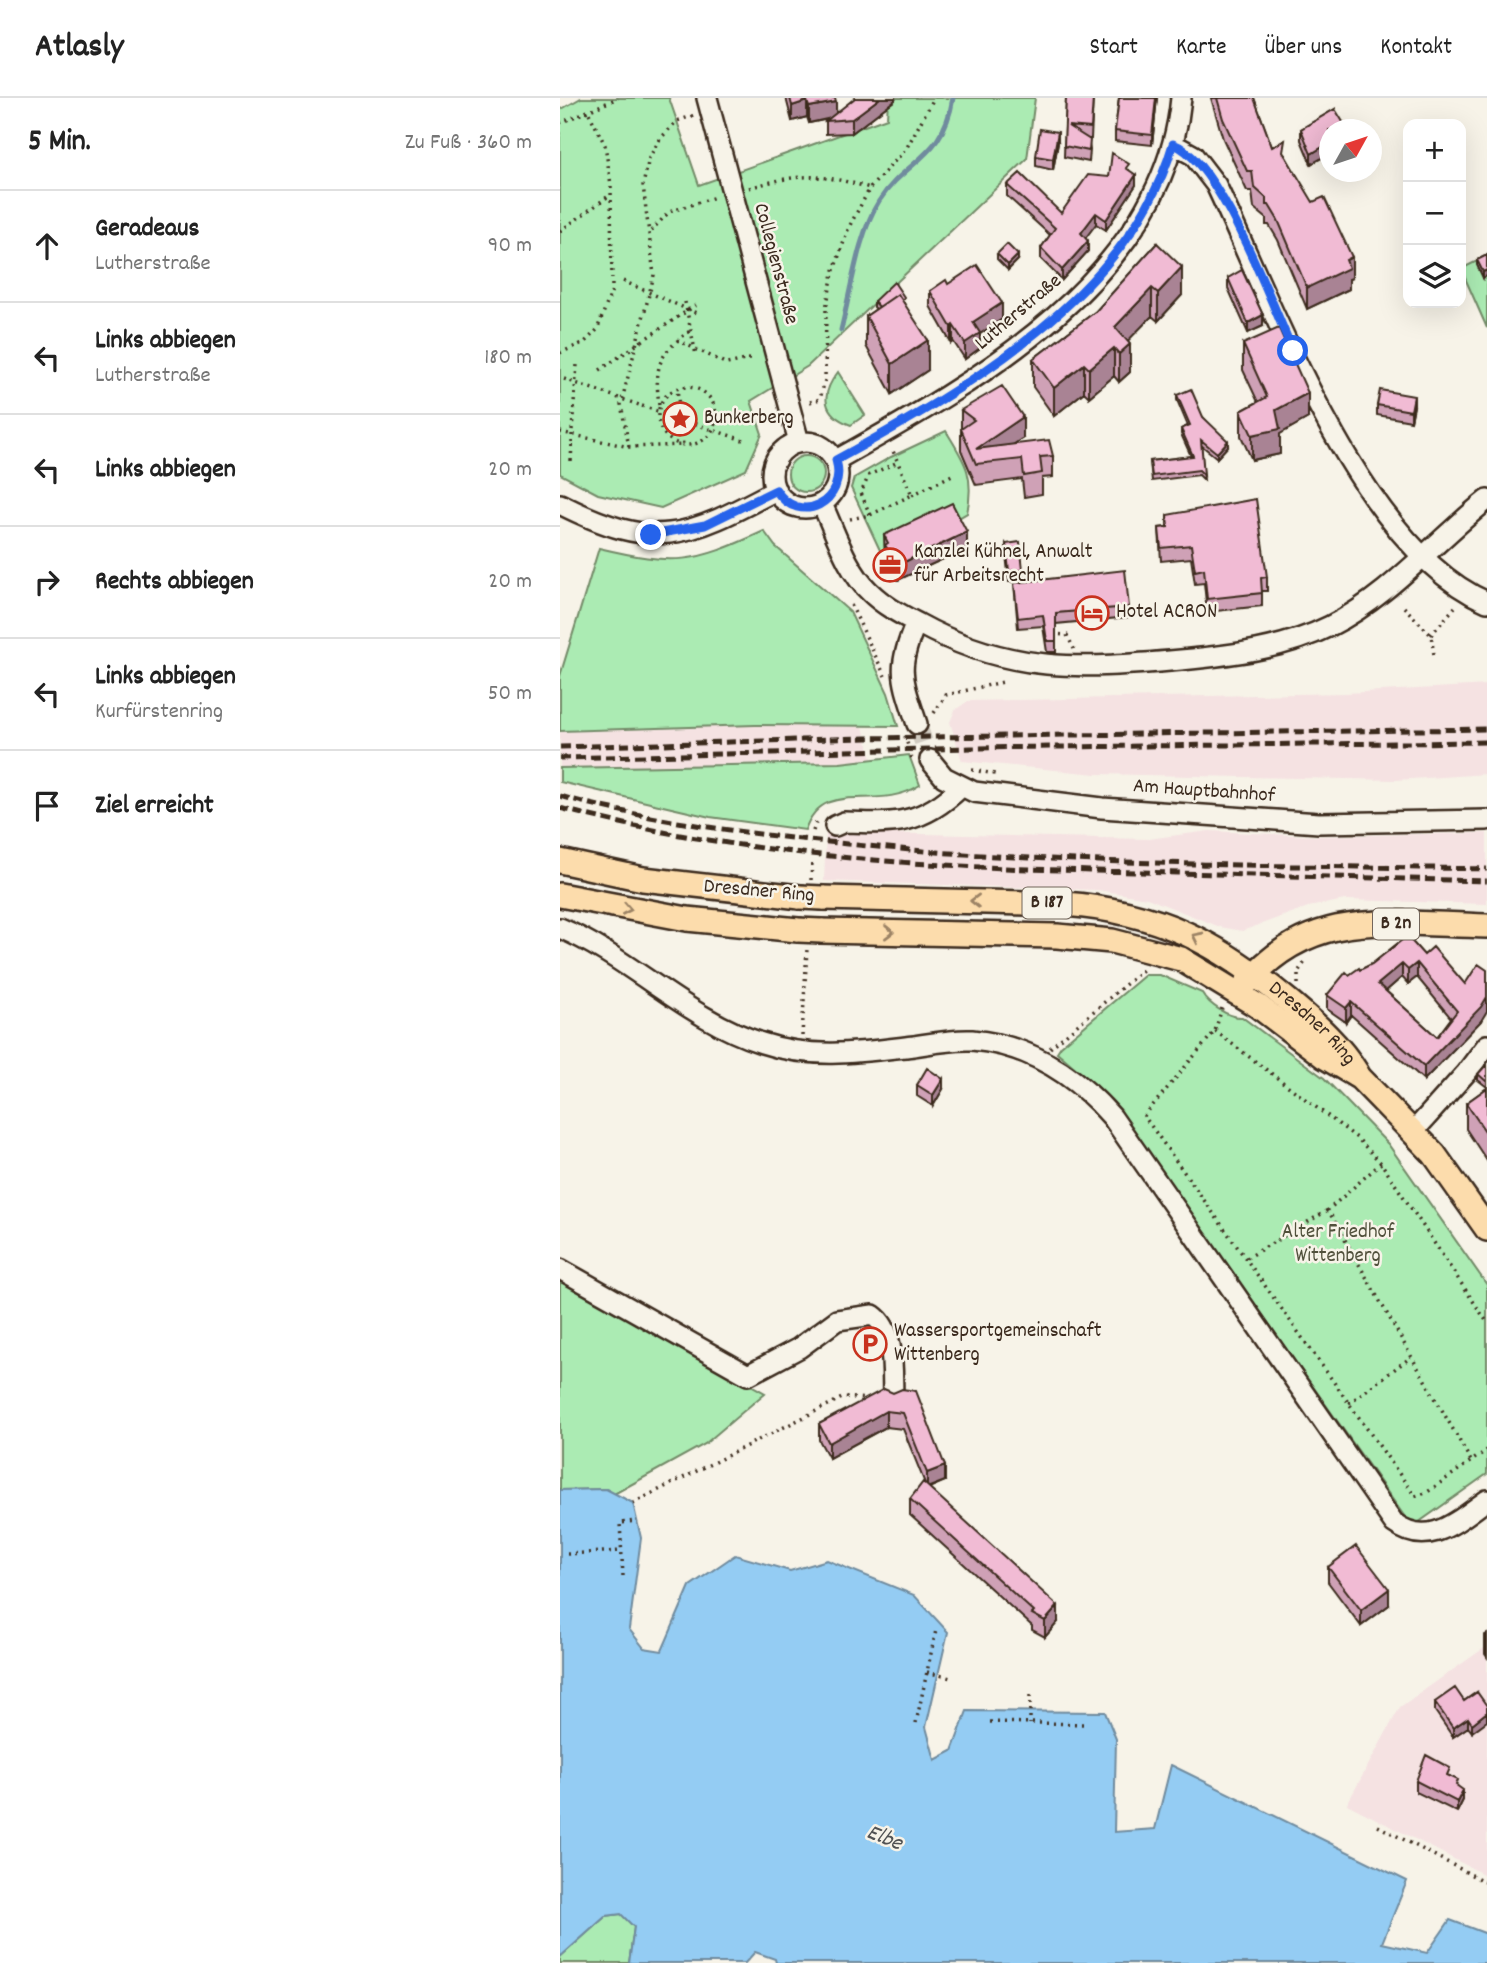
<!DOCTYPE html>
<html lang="de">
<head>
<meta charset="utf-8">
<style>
  :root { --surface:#fff; --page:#f6f6f6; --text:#222; --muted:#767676; --line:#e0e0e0 }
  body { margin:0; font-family:Dekko,sans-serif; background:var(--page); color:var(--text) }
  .controls { position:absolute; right:21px; top:21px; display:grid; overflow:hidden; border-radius:14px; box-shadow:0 7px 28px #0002 }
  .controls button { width:63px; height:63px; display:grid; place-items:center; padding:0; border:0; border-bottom:2px solid var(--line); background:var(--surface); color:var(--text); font:35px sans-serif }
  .compass { position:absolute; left:759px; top:21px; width:63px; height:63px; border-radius:50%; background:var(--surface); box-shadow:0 7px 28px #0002; rotate:50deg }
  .stop { position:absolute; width:21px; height:21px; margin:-16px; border:5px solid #2563eb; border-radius:50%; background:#fff }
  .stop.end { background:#2563eb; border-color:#fff; box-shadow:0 2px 7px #0008 }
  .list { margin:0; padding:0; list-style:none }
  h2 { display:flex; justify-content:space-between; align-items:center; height:91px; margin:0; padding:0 28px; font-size:30px }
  h2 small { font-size:23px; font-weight:400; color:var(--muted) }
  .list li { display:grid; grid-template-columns:46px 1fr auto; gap:21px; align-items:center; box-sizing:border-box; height:112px; padding:0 28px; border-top:2px solid var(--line) }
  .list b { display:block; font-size:26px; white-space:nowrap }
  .list p { margin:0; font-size:23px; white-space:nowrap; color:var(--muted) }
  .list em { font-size:23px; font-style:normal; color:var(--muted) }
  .icon { flex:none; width:38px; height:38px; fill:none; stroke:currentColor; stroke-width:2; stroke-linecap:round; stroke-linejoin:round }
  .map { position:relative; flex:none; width:927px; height:1865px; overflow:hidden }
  header { display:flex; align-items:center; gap:42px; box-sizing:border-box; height:98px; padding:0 35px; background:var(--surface); border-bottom:2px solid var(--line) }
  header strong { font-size:33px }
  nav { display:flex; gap:38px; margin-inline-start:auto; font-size:24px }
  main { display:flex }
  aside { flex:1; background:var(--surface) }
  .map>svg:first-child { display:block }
</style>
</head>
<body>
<header>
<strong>Atlasly</strong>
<nav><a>Start</a><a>Karte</a><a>Über uns</a><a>Kontakt</a></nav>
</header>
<main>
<aside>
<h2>5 Min.<small>Zu Fuß · 360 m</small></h2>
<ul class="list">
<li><svg class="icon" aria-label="ahead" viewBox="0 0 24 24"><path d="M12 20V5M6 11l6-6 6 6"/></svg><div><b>Geradeaus</b><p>Lutherstraße</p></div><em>90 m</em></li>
<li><svg class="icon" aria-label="left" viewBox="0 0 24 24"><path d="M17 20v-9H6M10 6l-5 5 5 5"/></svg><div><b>Links abbiegen</b><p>Lutherstraße</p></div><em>180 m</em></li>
<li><svg class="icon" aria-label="left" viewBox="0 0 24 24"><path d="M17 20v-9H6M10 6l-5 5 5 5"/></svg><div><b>Links abbiegen</b></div><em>20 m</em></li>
<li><svg class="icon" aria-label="right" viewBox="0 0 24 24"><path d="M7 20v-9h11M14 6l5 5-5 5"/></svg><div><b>Rechts abbiegen</b></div><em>20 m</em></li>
<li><svg class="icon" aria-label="left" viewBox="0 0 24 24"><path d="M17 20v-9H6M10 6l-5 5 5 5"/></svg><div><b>Links abbiegen</b><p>Kurfürstenring</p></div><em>50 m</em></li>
<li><svg class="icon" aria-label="arrive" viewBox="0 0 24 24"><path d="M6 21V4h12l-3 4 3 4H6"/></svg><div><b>Ziel erreicht</b></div></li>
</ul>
</aside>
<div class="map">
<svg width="927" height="1865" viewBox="0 0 927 1865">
  <rect width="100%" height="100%" fill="#f7f3e8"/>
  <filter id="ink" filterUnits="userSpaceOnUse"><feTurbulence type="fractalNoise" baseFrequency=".0143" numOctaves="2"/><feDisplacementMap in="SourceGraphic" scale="14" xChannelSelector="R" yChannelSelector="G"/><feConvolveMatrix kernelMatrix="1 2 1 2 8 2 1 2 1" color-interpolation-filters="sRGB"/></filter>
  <g filter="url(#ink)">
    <path fill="#f5e2e2" d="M927 587V676L836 682 536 676 402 663 390 624 395 612 408 603 786 595Z
      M195 627 303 629 312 661 280 665 0 670V633Z
      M649 733 756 738 927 735V806L785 802 748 809 682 833 660 829 587 800 538 792 264 783 266 734 588 741Z
      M927 1548V1778L787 1706 840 1609Z"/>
    <path fill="#abebb3" stroke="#738a68" stroke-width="2" d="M21 0H109L139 87 327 20 328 0H475L467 61 248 268 191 303 202 336 186 372 101 410 38 396 0 376V12Z
      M927 158V230L901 171Z
      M278 274 305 317 291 327C262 316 260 297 278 274Z
      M386 333C405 364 415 377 407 415L325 463 291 390 294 380 331 359Z
      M228 376a18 18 0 1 1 36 0a18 18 0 1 1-36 0Z
      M204 433 215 448 290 514 328 595 338 628 195 627 0 633V578L39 450C115 468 133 466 204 433Z
      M349 657 360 687C315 716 264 678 245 732L150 719 0 684V670L280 665Z
      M585 877H600L642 895C649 907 669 920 682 919L764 980 828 1046 927 1187V1376L852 1429 558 1012 540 991 497 954 501 948Z
      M0 1180 205 1295 145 1346 54 1396 46 1391 0 1392Z
      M61 1816 74 1829 69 1865H0V1859L46 1818Z"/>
    <path fill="#94ccf3" stroke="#708b9e" stroke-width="2" d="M46 1391 73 1405 81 1440 69 1531 84 1550 102 1553 130 1488 175 1457 230 1473 267 1462 354 1497 388 1534 366 1629 375 1662 392 1653 407 1613 545 1614 556 1641 554 1734 595 1731 611 1667 847 1783 822 1845 867 1855 890 1822 927 1836V1865H216L215 1861 195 1854 185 1865H69L74 1829 61 1816 46 1818 0 1859V1392Z"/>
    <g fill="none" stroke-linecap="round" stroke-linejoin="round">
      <path stroke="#708b9e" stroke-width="5" d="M281 232C291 193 298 136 319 103 346 61 383 61 393 0"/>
      <path stroke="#d1cbc0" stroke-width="19" stroke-dasharray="19 10" stroke-linecap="butt" d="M357 626 370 662"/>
      <defs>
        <path id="minor" d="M147 0 239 344
          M613 46 633 57 656 87C713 207 800 450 927 504
          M212 377a33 33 0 1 1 66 0a33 33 0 1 1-66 0Z
          M276 362C416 284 604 179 621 0
          M0 406C95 454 126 440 216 392
          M262 406C275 434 287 473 310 494 324 508 342 517 359 526 450 576 522 571 621 562 672 557 724 551 770 528 830 498 875 443 927 402
          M356 525C336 571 342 580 357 626
          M370 662 384 679 414 694 542 710 759 725 927 722
          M275 728 284 724C335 726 362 727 401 689
          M0 830C71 860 128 922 202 945 253 962 303 954 354 948 373 945 393 941 412 942 469 947 516 978 552 1019L834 1425C869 1451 897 1423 927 1402
          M854 1033 906 975 927 947
          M0 1171 188 1277 239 1250 277 1222 313 1217C336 1233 332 1274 333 1299"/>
        <g id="major">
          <path d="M0 763 83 781 240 799"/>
          <path d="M0 797 127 821 238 832"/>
          <path id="s1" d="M263 800 504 806C599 813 659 845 731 905 757 927 780 947 797 975"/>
          <path d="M261 833 497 838 552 843 621 861 698 908 765 959 800 980 874 1056 927 1131"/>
          <path d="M685 887C751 807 833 826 927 828"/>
        </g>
      </defs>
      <use href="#minor" stroke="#3b2a1e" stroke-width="24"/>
      <use href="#major" stroke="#3b2a1e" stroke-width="28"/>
      <path stroke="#3b2a1e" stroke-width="3.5" stroke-dasharray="2 5" stroke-linecap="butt" d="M0 25 58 0
        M189 90C240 75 259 75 310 90
        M0 133 50 97
        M91 133 109 114 155 99
        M63 183 136 215
        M125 204 136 257
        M117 242 167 266 194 260
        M82 243 136 207
        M0 255 25 244 37 232 52 192 51 87 45 47 28 13
        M98 318a29 29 0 1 1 58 0a29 29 0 1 1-58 0Z
        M250 304 260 301 265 282 266 211 273 175 289 129 310 90 346 51 374 0
        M99 307C94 266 99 256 131 232
        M82 308 183 342
        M12 332 17 267
        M0 334 69 349 123 347 117 290
        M69 349 61 306 94 177 83 87 89 60 100 41 117 23 135 17
        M11 363 12 345
        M352 397 392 377
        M310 417 301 395 309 377 338 364
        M290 421 310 417 352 397 333 353
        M291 507 325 578
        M844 509 871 537 874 557
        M493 536 507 537 514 551
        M871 537 895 509
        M374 615 386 597 443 584
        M345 638 352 661
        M412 672 435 676
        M253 733 257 722
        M251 782 252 764
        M738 886V874L745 864
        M662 910 655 933 584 1018 855 1398 866 1395 927 1352
        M655 933 797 1040 821 1065 927 1224
        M242 938 247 851
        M490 950 584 871
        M821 1065 768 1112 911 1363
        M687 1160 768 1112
        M789 1305 851 1259
        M73 1405 284 1299 308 1301
        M7 1456 61 1453
        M63 1478 60 1425 77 1423
        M367 1574 391 1580
        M470 1597V1626
        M430 1624 525 1626
        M356 1625 376 1532
        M818 1728 927 1785"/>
      <use href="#minor" stroke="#f7f3e8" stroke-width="19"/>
      <use href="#major" stroke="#fcdcac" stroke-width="23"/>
      <path stroke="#3b2a1e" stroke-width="5" stroke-dasharray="10 5" stroke-linecap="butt" d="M0 649 306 640 927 631
        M0 660 411 650 927 644
        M0 698C94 724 190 736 287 746 499 768 714 767 927 771
        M0 710C187 761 385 770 578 774 694 777 811 780 927 783"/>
      <defs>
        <path id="major-bridge" d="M240 799 263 800
          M238 832 261 833"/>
      </defs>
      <use href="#major-bridge" stroke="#3b2a1e" stroke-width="28" stroke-linecap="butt"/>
      <path stroke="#3b2a1e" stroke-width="3.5" stroke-dasharray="2 5" stroke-linecap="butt" d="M40 272 82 243
        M4 281 82 308
        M12 345V332"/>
      <use href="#major-bridge" stroke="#fcdcac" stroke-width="23"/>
    </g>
    <path fill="#cfa1b6" stroke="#3b2a1e" stroke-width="2" fill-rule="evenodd" d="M226 0H275L276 15 335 0V2L292 35 266 36V23L269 21 249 25 247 19 232 23Z
      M506 0H533L531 41H528L530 52 529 64 504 59Z
      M559 0H597L592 47 555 43V33Z
      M651 0H694L712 49 725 57 792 180 789 181V191L747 211 718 142 709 127H706V120L694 110 692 93H687L663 41Z
      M775 11 751 66 741 42V31Z
      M498 45 493 72 476 68V58Z
      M569 72 576 87 546 132 536 126 525 140 528 153 502 182 481 161V150L490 137 447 98V87L501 115 549 79Z
      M597 145 622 197 598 223 592 218 567 243 570 274 559 284 554 278 529 299 524 294 494 318 473 289V261L536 213Z
      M437 156 458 162 448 172 437 161Z
      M927 157 923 180 917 167V162Z
      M668 180 703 228 688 235 668 190Z
      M388 186 442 221 420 236V250L405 261 393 243 391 245 370 208V193Z
      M314 203 344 205 368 272 332 296 306 248V218L316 211 314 209Z
      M683 246 748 320 720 336V356L692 362 681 338V313L698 304 683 272Z
      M617 297 643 319 668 348 657 360 641 347 644 382 639 377 592 383 590 363 631 358 621 336V331L628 328 617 302Z
      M817 307 854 308 851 323 817 317Z
      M401 312 463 340 453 346 493 358V379L482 380V396L464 399 462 381 416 387 401 352Z
      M607 417 707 479V493H702V508L647 514 644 485 635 486 631 460 601 463 599 430 607 429Z
      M324 437 407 450 338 482 325 463Z
      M446 446 463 472V483L449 484 446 456Z
      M454 485 569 509V519L496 526V554H487L483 528 458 530Z
      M847 838 921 923 864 982 791 917 786 924 767 911V897L789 877 812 866ZM842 879 848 886 857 879 891 920 877 939 826 893Z
      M927 966V989L918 982V976Z
      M357 987 383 991 373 1008 357 998Z
      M927 990V1063L906 1031V1005Z
      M333 1295 385 1383 369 1390 498 1524 485 1539 472 1532V1528L350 1417V1401L366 1388 343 1331 326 1329 269 1360 259 1342V1326Z
      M768 1469 829 1507 801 1528 768 1484Z
      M927 1536V1559L925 1556V1537Z
      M917 1594 912 1634 908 1629 893 1639 875 1613V1604L904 1603Z
      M890 1678 898 1689 903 1702 897 1714 856 1694V1683Z"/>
    <path fill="#a98394" stroke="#3b2a1e" stroke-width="2" d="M320 0H335V2L292 35V21Z
      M596 0H597L592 47V37Z
      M247 3V19L232 23V8Z
      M276 4V19L249 25V9Z
      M498 34V45L493 72V61Z
      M769 45V56L751 66V56Z
      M576 77V87L546 132V122Z
      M536 115V126L521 146V135Z
      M528 143V153L502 182V172Z
      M458 157V162L448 172V167Z
      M792 159V180L789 181V191L747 211V190L786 162Z
      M622 169V197L598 223V195Z
      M927 172V178L923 180V174Z
      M592 190V218L557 254 555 229Z
      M442 205V221L420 236V250L405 261V245L413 224Z
      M703 217V228L688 235V225Z
      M393 227V243L391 245V229Z
      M368 242V272L332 296V266Z
      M570 246V274L559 284V256Z
      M554 250V278L529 299V271Z
      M524 266V294L494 318V290Z
      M748 295V320L720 336V356L692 362V337L716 312Z
      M854 298V308L851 323V313Z
      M463 319V340L426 365 416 351Z
      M668 343V348L657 360V355Z
      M407 434V450L338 482V467Z
      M857 865V879L848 886V872Z
      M842 866V879L818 900V886Z
      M927 899V913L921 923 864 982V968Z
      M791 904V917L786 924V910Z
      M383 981V991L373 1008V997Z
      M326 1313V1329L269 1360V1345Z
      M385 1368V1383L367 1390V1375Z
      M829 1491V1507L801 1528V1512Z
      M498 1508V1524L485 1539V1523Z
      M927 1614V1623L912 1634V1626Z
      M908 1620V1629L893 1639V1630Z
      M903 1692V1702L897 1714V1704Z"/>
    <path fill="#f1bbd4" stroke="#3b2a1e" stroke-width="2" fill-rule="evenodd" d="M230 0H275L276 4 249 9 247 3 232 8Z
      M295 0H320L292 21 266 23Z
      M506 0H533L531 30 508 28 530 42 529 53 504 48Z
      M559 0H596L592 37 555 33Z
      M657 0H694L712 49 725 42 723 54 753 104 764 99 792 159 786 162 789 170 747 190 718 122 709 107H706V100L694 89 692 73H687L663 21Z
      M775 11 788 32H769V45L751 56 741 31Z
      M480 31 498 34 493 61 476 58Z
      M552 55 569 66 566 70 576 77 546 122 536 115 521 135 528 143 502 172 481 150 495 130 447 87 460 75 501 115 528 77 549 79Z
      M597 145 622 169 598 195 592 190 555 229 570 246 559 256 554 250 529 271 524 266 494 290 473 261 536 213Z
      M447 146 458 157 448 167 437 156Z
      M927 157V172L923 174 917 162Z
      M417 167 442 205 413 224 420 235 405 245 393 227 391 229 370 193 386 182 388 186Z
      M682 172 703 217 688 225 668 180Z
      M334 184 344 199 342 202 338 196 319 209 314 203Z
      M338 196 368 242 332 266 306 218Z
      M719 230 748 295 716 312 720 331 692 337 681 313 707 299 683 246Z
      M442 288 463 319 416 351 489 342 493 358 480 359 482 375 464 378 462 361 416 366 401 331 414 322 401 312Z
      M631 291 643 319 668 343 657 355 641 342 644 377 639 372 592 378 590 363 633 358 621 331 630 327 617 297Z
      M820 292 854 298 851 313 817 307Z
      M696 401 707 479 701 480 702 495 647 501 644 471 635 473 631 447 601 450 599 430 608 429 607 417Z
      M392 405 407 434 338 467 325 447 328 445 324 437Z
      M460 444 463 472 449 473 446 446Z
      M565 472 569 509 496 515V543H487L483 517 458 520 454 485Z
      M847 838 864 857 873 849 905 886 918 866 927 872V899L921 909 864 968 791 904 786 910 767 897 786 874 789 877 799 870 800 872 812 866ZM857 865 897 913 877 939 818 886 842 866 848 872Z
      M927 966V984L918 976Z
      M367 970 383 981 373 997 357 987Z
      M927 990V1036L906 1005Z
      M324 1291 333 1295 342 1291 356 1293 385 1368 367 1375 343 1315 326 1313 269 1345 259 1326Z
      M363 1384 498 1508 485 1523 472 1516 474 1514 350 1401Z
      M796 1448 829 1491 801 1512 768 1469Z
      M895 1590 904 1603 917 1594 927 1608V1614L912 1626 908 1620 893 1630 875 1604Z
      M866 1657 890 1670 887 1677 898 1682 896 1687 903 1692 897 1704 856 1683Z"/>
    <defs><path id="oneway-chevron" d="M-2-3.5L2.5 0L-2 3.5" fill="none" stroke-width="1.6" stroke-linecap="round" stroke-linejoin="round" transform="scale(1.75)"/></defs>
    <g stroke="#9c8365">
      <use href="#oneway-chevron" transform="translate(415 803) rotate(-179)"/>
      <use href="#oneway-chevron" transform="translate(67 811) rotate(11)"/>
      <use href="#oneway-chevron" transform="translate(329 834) rotate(1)"/>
      <use href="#oneway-chevron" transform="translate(637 839) rotate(-154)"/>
    </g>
  </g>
  <g fill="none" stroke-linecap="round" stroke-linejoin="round" filter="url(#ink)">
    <path stroke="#2563eb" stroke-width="9" d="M91 437 145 427 216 392C239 429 288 404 276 362 404 292 570 197 613 46 659 61 712 207 733 253"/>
  </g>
  <defs>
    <symbol id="sight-ring" viewBox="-11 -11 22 22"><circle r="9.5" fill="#f7f3e8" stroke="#c8321e" stroke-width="1.5"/><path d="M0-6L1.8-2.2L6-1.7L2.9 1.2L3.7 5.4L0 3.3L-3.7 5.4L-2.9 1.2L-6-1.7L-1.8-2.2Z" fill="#c8321e"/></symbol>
    <symbol id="office-ring" viewBox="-11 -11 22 22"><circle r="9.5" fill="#f7f3e8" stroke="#c8321e" stroke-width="1.5"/><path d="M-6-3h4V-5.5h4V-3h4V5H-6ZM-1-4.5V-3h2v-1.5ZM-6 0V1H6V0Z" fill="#c8321e"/></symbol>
    <symbol id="hotel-ring" viewBox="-11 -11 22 22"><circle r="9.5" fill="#f7f3e8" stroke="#c8321e" stroke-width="1.5"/><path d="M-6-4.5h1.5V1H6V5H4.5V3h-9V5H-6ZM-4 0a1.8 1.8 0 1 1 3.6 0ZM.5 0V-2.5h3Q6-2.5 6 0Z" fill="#c8321e"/></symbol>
    <symbol id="parking-ring" viewBox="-11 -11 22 22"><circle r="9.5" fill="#f7f3e8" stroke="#c8321e" stroke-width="1.5"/><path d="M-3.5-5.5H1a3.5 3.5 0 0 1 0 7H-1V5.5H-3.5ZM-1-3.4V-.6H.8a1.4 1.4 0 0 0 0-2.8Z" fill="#c8321e"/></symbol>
  </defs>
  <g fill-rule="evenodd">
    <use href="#sight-ring" x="101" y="302" width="38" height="38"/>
    <use href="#office-ring" x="311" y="448" width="38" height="38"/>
    <use href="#hotel-ring" x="513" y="496" width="38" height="38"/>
    <use href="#parking-ring" x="291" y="1227" width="38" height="38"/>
  </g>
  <g text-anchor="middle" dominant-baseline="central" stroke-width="5" stroke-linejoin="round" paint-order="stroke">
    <g fill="#f7f3e8" stroke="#73665b" stroke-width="2">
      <rect x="462.5" y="789.5" width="49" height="31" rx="5"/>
      <rect x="813" y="810.5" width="46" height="31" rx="5"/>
    </g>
    <g font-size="19" font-weight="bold" fill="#3b2a1e">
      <text x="487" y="805">B 187</text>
      <text x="836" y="826">B 2n</text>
    </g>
    <g font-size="21" fill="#3b2a1e" stroke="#f7f3e8">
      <text transform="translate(215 166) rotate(75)">Collegienstraße</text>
      <text transform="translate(459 215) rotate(-40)">Lutherstraße</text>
      <text transform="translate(644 694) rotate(4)">Am Hauptbahnhof</text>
      <text transform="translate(199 794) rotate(5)">Dresdner Ring</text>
      <text stroke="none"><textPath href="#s1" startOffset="523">Dresdner Ring</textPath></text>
    </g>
    <g font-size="21" fill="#3b2a1e" stroke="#f7f3e8" text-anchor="start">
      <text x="144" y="321">Bunkerberg</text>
      <text x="354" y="455">Kanzlei Kühnel, Anwalt<tspan x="354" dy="24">für Arbeitsrecht</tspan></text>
      <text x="556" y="515">Hotel ACRON</text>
      <text x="334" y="1234">Wassersportgemeinschaft<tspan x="334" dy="24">Wittenberg</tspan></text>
    </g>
    <g font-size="21" fill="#51513c" stroke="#f7f3e8">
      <text x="778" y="1135">Alter Friedhof<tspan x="778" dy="24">Wittenberg</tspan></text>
    </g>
    <g font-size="23" font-style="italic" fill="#515253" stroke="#f7f3e8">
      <text transform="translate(324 1741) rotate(22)">Elbe</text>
    </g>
  </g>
</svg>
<div class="controls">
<button>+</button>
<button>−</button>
<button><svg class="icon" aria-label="layers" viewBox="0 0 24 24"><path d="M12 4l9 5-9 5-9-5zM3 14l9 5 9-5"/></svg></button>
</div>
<svg class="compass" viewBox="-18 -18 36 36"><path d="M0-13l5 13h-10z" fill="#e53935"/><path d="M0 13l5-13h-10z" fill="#767676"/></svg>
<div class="stop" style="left:733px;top:253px"></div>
<div class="stop end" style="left:91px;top:437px"></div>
</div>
</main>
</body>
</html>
